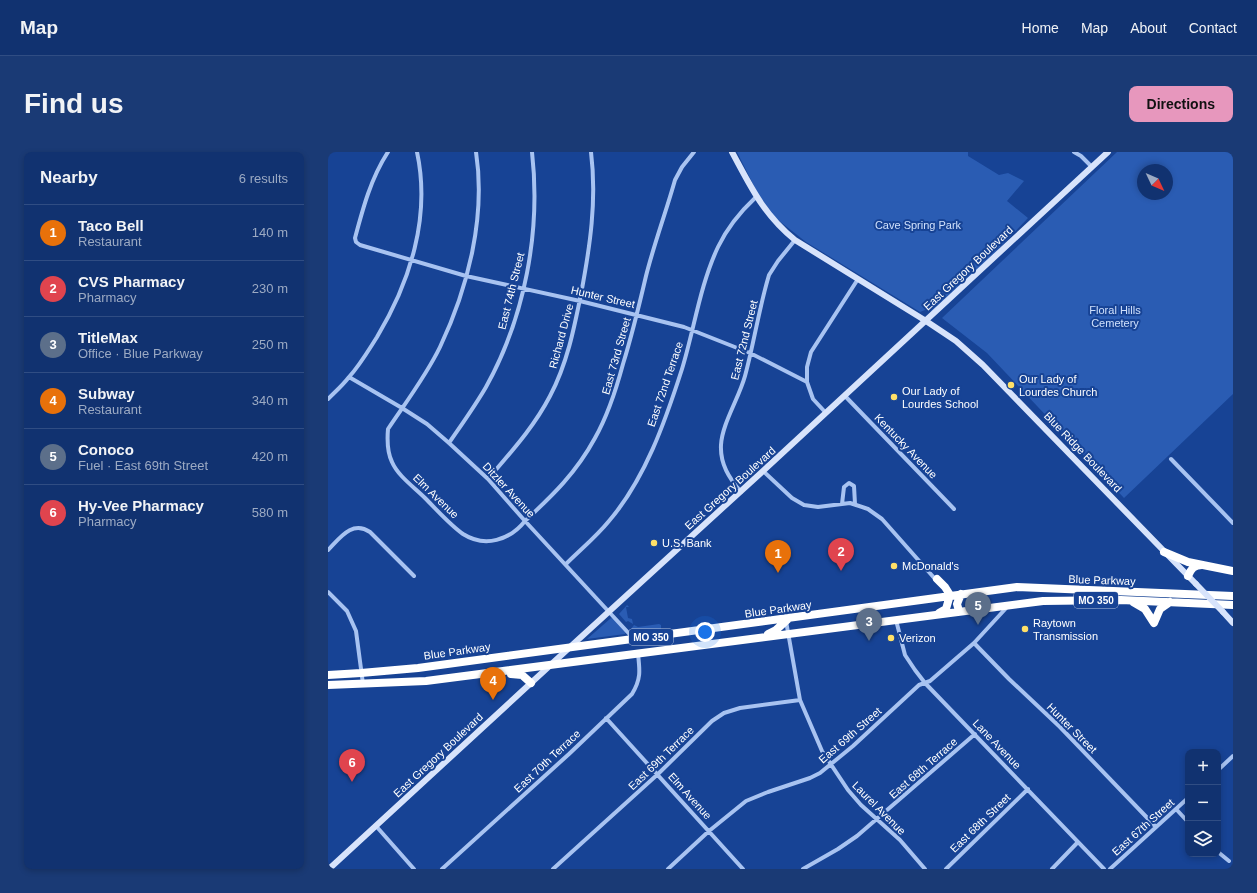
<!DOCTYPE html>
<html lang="en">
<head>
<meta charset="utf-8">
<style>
  :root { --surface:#113270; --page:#1a3a75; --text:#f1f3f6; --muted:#9caac3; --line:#304d83; --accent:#e797bd }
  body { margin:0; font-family:Arial,sans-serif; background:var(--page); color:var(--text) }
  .controls { position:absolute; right:12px; bottom:12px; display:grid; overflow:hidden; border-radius:8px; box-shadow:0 2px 6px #0003 }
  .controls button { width:36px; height:36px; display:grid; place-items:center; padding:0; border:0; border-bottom:1px solid var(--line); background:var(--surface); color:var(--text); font:20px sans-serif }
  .compass { position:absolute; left:809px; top:12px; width:36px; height:36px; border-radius:50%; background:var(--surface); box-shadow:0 2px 6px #0003; rotate:134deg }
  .you { position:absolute; left:377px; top:480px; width:14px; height:14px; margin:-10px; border:3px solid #fff; border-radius:50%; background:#1a73e8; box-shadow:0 0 0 6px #1a73e833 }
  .badge { display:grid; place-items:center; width:26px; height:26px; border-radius:50%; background:var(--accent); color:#fff; font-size:13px; font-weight:700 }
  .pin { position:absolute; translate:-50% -33px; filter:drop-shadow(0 1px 2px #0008) }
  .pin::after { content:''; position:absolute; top:21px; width:14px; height:12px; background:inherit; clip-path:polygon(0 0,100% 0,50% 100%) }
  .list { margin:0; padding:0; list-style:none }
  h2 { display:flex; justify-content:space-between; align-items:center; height:52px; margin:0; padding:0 16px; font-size:17px }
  h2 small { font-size:13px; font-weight:400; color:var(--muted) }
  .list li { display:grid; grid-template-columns:26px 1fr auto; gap:12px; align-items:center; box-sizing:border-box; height:56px; padding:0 16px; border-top:1px solid var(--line) }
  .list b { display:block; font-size:15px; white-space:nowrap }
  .list p { margin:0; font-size:13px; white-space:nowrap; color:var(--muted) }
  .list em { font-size:13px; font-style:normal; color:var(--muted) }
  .icon { flex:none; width:22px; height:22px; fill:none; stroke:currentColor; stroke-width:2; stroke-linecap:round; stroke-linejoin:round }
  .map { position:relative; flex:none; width:905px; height:717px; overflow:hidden; border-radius:8px }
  header { display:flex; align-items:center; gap:24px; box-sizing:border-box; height:56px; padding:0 20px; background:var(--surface); border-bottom:1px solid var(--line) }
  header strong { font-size:19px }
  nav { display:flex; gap:22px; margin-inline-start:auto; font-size:14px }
  .intro { display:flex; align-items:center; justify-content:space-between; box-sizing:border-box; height:96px; padding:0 24px }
  h1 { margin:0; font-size:28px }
  .button { padding:10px 18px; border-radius:8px; background:var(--accent); color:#111; font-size:14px; font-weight:700 }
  main { display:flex; gap:24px; padding:0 24px }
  aside { flex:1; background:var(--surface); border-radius:8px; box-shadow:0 2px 6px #0003 }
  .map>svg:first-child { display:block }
</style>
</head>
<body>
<header>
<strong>Map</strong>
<nav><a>Home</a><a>Map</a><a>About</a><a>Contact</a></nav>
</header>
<div class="intro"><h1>Find us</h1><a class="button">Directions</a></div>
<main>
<aside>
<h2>Nearby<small>6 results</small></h2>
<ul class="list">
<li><span class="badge" style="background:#e8710a">1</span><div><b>Taco Bell</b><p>Restaurant</p></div><em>140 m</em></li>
<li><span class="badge" style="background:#e0444e">2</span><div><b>CVS Pharmacy</b><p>Pharmacy</p></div><em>230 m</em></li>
<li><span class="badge" style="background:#5c6f8a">3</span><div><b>TitleMax</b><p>Office · Blue Parkway</p></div><em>250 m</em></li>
<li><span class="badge" style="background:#e8710a">4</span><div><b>Subway</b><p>Restaurant</p></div><em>340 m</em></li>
<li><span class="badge" style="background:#5c6f8a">5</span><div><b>Conoco</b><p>Fuel · East 69th Street</p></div><em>420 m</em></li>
<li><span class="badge" style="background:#e0444e">6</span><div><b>Hy-Vee Pharmacy</b><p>Pharmacy</p></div><em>580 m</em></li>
</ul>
</aside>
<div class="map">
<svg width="905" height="717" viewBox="0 0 905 717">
  <rect width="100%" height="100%" fill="#174395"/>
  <path fill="#2a5cb3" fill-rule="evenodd" d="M409 0H640V4L671 23 680 21 696 29 679 49 700 66 650 118 604 160 597 158 592 160 478 90 445 64 431 44Z
    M789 0H905V242L796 346 659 201 614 166ZM815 18H839V42H815Z
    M299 453 301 455H298L300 466 304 467 305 472 300 469 298 470 291 462Z
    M283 466 286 467 298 480 297 482 259 487Z
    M331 472 333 473V479L314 482 304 480 303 477 306 473 310 475Z"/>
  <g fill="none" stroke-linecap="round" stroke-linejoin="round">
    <path stroke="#a8c3f1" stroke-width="4" d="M60 0C43 26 35 56 27 86L28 90 32 93 138 124 252 149 356 175 422 201 479 230 485 247 498 261
      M148 0C158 65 140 136 112 195 98 224 78 250 60 277 59 289 59 300 64 310 70 324 86 335 97 346 108 357 122 373 135 382 157 396 182 388 197 369 225 343 248 321 267 286 280 263 288 238 295 212 304 183 311 154 318 124 326 92 338 60 347 28L354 15 366 0
      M746 0 753 4 764 15
      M21 225 74 256 99 272 121 291 160 327 197 369 306 487
      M479 230V215L483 200 530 127
      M517 244 626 357
      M0 247C7 240 15 233 21 225 32 213 40 199 49 185 82 130 103 65 89 0
      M121 291C134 272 147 254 158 235 197 165 213 79 204 0
      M843 307 905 371
      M435 319 464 346 476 353 490 355 522 351 540 357 554 367 608 428
      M160 327C183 300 206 275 222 244 239 212 246 177 253 142 262 95 269 48 263 0
      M413 340C401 326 392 312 393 293 394 272 411 246 417 224 426 191 431 156 441 123L450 109 467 88
      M514 352 516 335 521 331 526 334 527 352
      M0 398C12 386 24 368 42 380L86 424
      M238 412C252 398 268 385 281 369 317 327 337 270 354 217 366 178 372 133 390 95 399 76 412 60 428 45
      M0 440 19 459 28 479 35 532
      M568 468 577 503 587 518 597 531 776 717
      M458 469 472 548 494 599 520 638 533 653 572 688 597 717
      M646 491 681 527 732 575 828 675
      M278 566 415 717
      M890 618 905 604
      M848 657 860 670
      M48 674 86 717
      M890 700 901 709
      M114 717 241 602 304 542C313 527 312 519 310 502
      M225 717 330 622 384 569 396 561 412 556 472 548
      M340 717 381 679 418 649 440 640 482 626 492 621 525 594 591 533 602 529 646 491 680 454
      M475 717 510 697 529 684 647 582
      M618 717 700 637
      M724 717 750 690
      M782 717 860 646"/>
    <path stroke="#d7e3fb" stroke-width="6" d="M404 0C423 35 435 62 467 88L598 169 628 189 655 213 868 432
      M895 460 905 471
      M1 717 241 496 435 319 780 0"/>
    <path stroke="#fff" stroke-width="8" d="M836 400 860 410 905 419
      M860 424C863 417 866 413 874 413
      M609 427 617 435 622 443 618 457 611 461
      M805 450 817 457 826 471 832 457 842 450
      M631 459 629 452 633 442
      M440 482 448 478 461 466
      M183 522 194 523 203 531
      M0 523 33 521 90 516 689 435 905 444
      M0 533 98 529 715 449 793 448 905 453"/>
    <path stroke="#d7e3fb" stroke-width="6" d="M868 432 895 460"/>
  </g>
  <g fill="#ffe068" stroke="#174395" stroke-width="1.5">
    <circle cx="683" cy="233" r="4"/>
    <circle cx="566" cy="245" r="4"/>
    <circle cx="326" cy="391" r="4"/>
    <circle cx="566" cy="414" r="4"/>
    <circle cx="697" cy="477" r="4"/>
    <circle cx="563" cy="486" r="4"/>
  </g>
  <g text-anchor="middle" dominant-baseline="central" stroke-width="4" stroke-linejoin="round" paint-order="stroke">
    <g fill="#174395" stroke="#b9c7df" stroke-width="1">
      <rect x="746" y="440" width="44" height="16" rx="3"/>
      <rect x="301" y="477" width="44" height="16" rx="3"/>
    </g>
    <g font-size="10" font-weight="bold" fill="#fff">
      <text x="768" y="448">MO 350</text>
      <text x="323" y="485">MO 350</text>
    </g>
    <g font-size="11" fill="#cfe0fc" stroke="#174395">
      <text x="590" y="73">Cave Spring Park</text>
      <text x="787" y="158">Floral Hills<tspan x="787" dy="13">Cemetery</tspan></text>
    </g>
    <g font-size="11" fill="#fff" stroke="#174395">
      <text transform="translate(640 116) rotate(-43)">East Gregory Boulevard</text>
      <text transform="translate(183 139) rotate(-76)">East 74th Street</text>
      <text transform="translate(275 145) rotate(13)">Hunter Street</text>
      <text transform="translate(233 184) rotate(-75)">Richard Drive</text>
      <text transform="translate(416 188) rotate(-76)">East 72nd Street</text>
      <text transform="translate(288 204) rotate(-74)">East 73rd Street</text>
      <text transform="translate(337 232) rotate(-71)">East 72nd Terrace</text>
      <text transform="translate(578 294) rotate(46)">Kentucky Avenue</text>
      <text transform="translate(755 300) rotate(46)">Blue Ridge Boulevard</text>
      <text transform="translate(402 336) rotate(-42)">East Gregory Boulevard</text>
      <text transform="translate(181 338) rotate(47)">Ditzler Avenue</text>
      <text transform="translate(108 344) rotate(44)">Elm Avenue</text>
      <text transform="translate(774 428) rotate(2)">Blue Parkway</text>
      <text transform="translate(450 457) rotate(-8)">Blue Parkway</text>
      <text transform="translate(129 499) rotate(-8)">Blue Parkway</text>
      <text transform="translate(744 576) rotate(45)">Hunter Street</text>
      <text transform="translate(522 583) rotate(-41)">East 69th Street</text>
      <text transform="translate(669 592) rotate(46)">Lane Avenue</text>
      <text transform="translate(110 603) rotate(-43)">East Gregory Boulevard</text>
      <text transform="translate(333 606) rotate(-44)">East 69th Terrace</text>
      <text transform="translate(219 609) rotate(-43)">East 70th Terrace</text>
      <text transform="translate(595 616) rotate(-41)">East 68th Terrace</text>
      <text transform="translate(362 644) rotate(48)">Elm Avenue</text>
      <text transform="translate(551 656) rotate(45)">Laurel Avenue</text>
      <text transform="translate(652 671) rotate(-44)">East 68th Street</text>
      <text transform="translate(815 675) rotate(-42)">East 67th Street</text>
    </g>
    <g font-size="11" fill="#fff" stroke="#174395" text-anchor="start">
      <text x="691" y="227">Our Lady of<tspan x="691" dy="13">Lourdes Church</tspan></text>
      <text x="574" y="239">Our Lady of<tspan x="574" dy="13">Lourdes School</tspan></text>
      <text x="334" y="391">U.S. Bank</text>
      <text x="574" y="414">McDonald's</text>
      <text x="705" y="471">Raytown<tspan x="705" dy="13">Transmission</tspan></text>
      <text x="571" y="486">Verizon</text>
    </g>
  </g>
</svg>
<div class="controls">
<button>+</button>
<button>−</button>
<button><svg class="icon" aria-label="layers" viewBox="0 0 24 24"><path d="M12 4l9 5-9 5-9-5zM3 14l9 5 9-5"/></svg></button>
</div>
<svg class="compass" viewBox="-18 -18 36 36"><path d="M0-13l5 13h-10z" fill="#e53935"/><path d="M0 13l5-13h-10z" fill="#9caac3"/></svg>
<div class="you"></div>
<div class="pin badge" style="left:450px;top:421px;background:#e8710a">1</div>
<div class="pin badge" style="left:513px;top:419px;background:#e0444e">2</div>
<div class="pin badge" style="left:541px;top:489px;background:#5c6f8a">3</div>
<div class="pin badge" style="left:165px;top:548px;background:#e8710a">4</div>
<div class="pin badge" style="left:650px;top:473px;background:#5c6f8a">5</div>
<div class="pin badge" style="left:24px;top:630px;background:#e0444e">6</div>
</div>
</main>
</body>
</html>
